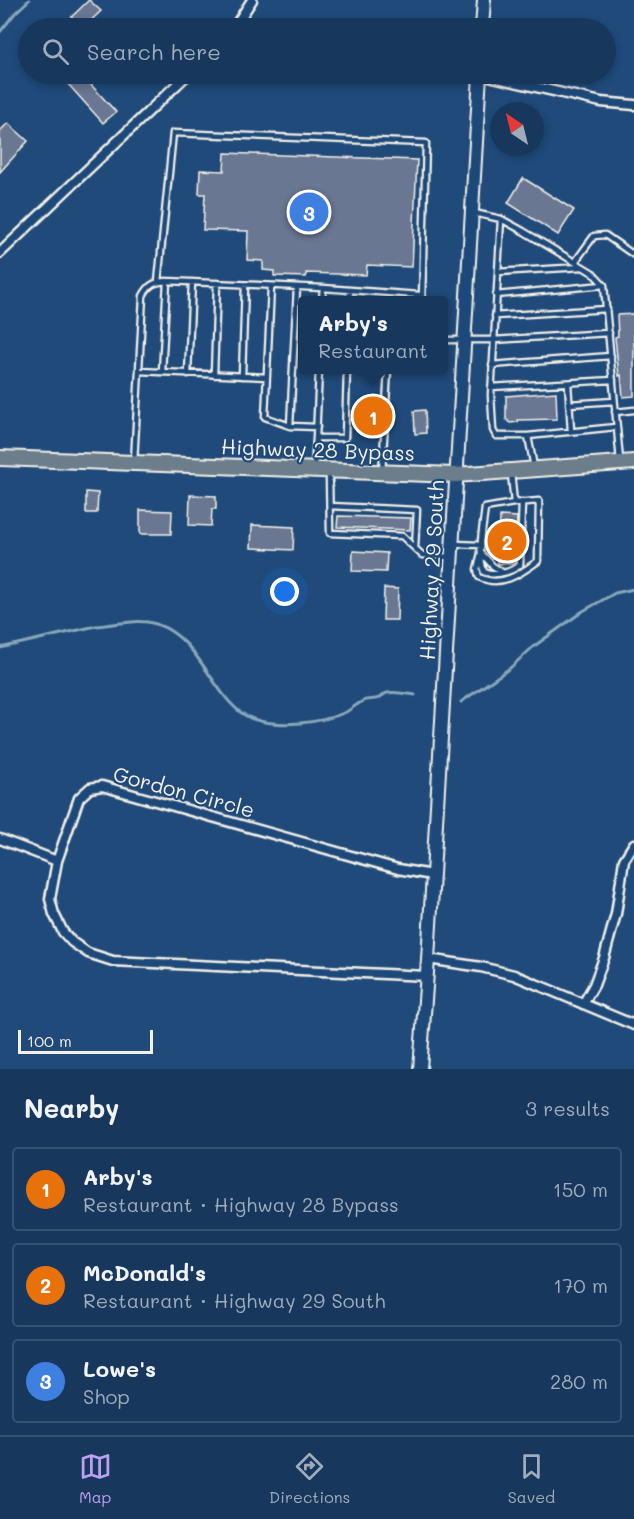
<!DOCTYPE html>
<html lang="en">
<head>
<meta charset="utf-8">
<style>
  :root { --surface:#17385c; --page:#203f62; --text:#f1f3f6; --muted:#9eacbb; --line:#365272; --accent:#bca0f2 }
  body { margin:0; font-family:Mali,sans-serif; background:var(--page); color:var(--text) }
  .compass { position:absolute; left:490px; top:102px; width:54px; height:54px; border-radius:50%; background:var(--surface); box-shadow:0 3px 9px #0003; rotate:325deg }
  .scale { position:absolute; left:18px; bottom:15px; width:135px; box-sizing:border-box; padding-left:6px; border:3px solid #f4f1e8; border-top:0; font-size:16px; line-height:21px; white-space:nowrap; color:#f4f1e8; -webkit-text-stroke:4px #1f4a7a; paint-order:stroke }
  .you { position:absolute; left:285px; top:592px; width:21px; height:21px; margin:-15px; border:4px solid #fff; border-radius:50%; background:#1a73e8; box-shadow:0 0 0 9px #1a73e833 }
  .badge { display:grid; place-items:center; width:39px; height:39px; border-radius:50%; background:var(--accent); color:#fff; font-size:20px; font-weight:700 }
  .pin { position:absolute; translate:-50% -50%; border:3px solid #fff; box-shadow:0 2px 6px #0006 }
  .popup { position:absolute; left:298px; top:296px; width:150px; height:78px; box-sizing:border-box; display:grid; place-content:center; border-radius:6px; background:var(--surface); filter:drop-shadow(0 2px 4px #0005); font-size:20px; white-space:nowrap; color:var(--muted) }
  .popup b { font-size:22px; color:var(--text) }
  .popup::after { content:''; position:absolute; left:50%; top:100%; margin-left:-12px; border:12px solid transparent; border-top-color:var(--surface) }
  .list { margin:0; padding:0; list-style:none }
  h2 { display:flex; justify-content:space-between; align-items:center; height:78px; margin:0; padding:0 24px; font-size:26px }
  h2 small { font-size:20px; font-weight:400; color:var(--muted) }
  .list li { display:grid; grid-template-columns:39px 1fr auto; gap:18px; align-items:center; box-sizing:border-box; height:84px; margin:0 12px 12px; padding:0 12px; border:2px solid var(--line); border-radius:6px }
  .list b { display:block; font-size:22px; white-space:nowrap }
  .list p { margin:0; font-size:20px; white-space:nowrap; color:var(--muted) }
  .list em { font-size:20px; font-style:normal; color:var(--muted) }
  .icon { flex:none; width:33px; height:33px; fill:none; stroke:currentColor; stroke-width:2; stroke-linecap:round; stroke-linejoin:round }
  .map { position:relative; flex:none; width:634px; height:1069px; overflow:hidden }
  .search { position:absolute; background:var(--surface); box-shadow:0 3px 9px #0003; left:18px; right:18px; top:18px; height:66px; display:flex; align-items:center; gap:15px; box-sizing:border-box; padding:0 21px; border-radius:33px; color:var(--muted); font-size:22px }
  .sheet { height:366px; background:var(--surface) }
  nav { display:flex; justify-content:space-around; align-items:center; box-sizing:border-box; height:84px; border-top:2px solid var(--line); background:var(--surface); font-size:16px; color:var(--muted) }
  nav a { display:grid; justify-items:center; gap:3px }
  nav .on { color:var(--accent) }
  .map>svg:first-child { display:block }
</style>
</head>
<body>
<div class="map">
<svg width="634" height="1069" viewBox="0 0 634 1069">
  <rect width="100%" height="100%" fill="#1f4a7a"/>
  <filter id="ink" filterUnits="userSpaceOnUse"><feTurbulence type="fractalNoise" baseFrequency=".0167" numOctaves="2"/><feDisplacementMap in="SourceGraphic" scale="12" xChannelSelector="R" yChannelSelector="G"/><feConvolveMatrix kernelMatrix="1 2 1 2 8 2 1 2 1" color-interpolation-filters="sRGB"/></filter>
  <g filter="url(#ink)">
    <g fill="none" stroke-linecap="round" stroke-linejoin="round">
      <path stroke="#88a8ba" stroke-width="3" d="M0 32 15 13 29 0
        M0 648 96 626C116 625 136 618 156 624 203 639 214 705 253 719 279 728 322 723 346 712 353 708 359 702 366 700 371 699 375 700 379 698 382 696 384 694 387 693 395 691 407 694 415 695
        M461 702 510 668 533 647 583 611 615 593 634 589"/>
    </g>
    <path fill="#6b7792" stroke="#f4f1e8" stroke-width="1.5" d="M89 0 101 11 83 28H60Z
      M270 18 285 28H262Z
      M59 74H81L116 112 103 123Z
      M310 74H328L321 82Z
      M8 123 28 141 0 172V131Z
      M225 153 417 160 412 267 367 265 366 275 306 273V277L274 276V271L263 270V261L247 260 248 231 203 230 205 194H199L200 170 224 171Z
      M523 178 574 210 558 235 508 203Z
      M634 314V396L623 397 621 375 619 376 615 337 618 336 617 315Z
      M556 392 557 419 518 420V422L510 423 506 419V396Z
      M366 400H377V432H366Z
      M425 410 426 433 415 434 414 411Z
      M86 492 98 493 97 513H86Z
      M190 495 216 496V509H212L211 526 189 525Z
      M140 510 172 511 171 534H140Z
      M338 516 411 518 410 530 337 527Z
      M500 516 517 517 515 563 513 564H498Z
      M252 525 294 527 293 550 251 548Z
      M353 551 387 553 386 572 352 571Z
      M384 588 398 589 397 620H383Z"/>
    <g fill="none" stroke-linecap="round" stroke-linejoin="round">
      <defs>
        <path id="service" d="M474 213 501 219 523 231 593 273 604 285 620 461
          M501 219 491 395 493 430 496 436H528L534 467
          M575 262 594 236 605 235 634 255
          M498 272 582 267
          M158 282 173 133 426 143 422 298
          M271 286 265 417 290 426 317 427
          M323 288 419 295 422 299
          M496 295 604 285
          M349 300 350 290
          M495 316 607 309
          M443 340H494L609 333
          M492 365 611 356
          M319 370 316 438H345L347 370
          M139 371 267 377
          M162 372 167 281
          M188 374 192 282
          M214 375 217 283
          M242 376 245 285
          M568 383 571 431
          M491 387 613 380
          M569 404 614 401
          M615 412 634 410
          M290 426 297 287
          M528 436 616 427
          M134 462 143 296C149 284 155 282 167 281L323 288 322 300
          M314 468 316 438
          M382 472 388 370
          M329 474 330 533 402 536 422 555 449 557
          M330 506 417 510 415 548
          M454 544 481 545
          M481 553 477 569 479 577C501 588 520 574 538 561L539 501 514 503 511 473
          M481 553 491 564
          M493 566 502 572
          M487 573 484 572C477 552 483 528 485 508L514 503
          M490 574C500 575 513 571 520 565L522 502"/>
        <path id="minor" d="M234 28 252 0
          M480 74 601 102 634 105
          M0 253 188 74
          M0 839 57 861
          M428 959 481 967 514 975 634 1025
          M427 976 113 961 88 953 72 942 63 932 54 914 50 899 57 861 79 798 90 788 102 786 398 869 432 875
          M583 1004 594 985 604 958 616 914 624 860 634 844"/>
        <path id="secondary" d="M482 28 484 0
          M420 1069 428 959 480 74"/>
        <path id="trunk" d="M0 458 455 475 634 462"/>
      </defs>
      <use href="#service" stroke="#f4f1e8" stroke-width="9"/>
      <use href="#minor" stroke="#f4f1e8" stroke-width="13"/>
      <use href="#secondary" stroke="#f4f1e8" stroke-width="16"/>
      <use href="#trunk" stroke="#f4f1e8" stroke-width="18"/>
      <use href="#service" stroke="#1f4a7a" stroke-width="4.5"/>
      <use href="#minor" stroke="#1f4a7a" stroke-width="8"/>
      <use href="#secondary" stroke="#1f4a7a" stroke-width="12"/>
      <use href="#trunk" stroke="#6c7d8b" stroke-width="14"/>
    </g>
  </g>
  <g text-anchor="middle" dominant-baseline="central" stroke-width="4.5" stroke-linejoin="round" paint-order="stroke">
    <g font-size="21" fill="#f4f1e8" stroke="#1f4a7a">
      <text transform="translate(318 449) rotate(2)">Highway 28 Bypass</text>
      <text transform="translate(431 570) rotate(-87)">Highway 29 South</text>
      <text transform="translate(184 791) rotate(15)">Gordon Circle</text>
    </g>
  </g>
</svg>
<svg class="compass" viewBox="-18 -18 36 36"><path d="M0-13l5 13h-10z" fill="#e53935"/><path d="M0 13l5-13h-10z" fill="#9eacbb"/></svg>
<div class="scale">100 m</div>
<div class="you"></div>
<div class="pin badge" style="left:373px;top:416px;background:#e8710a">1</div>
<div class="popup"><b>Arby's</b>Restaurant</div>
<div class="pin badge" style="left:507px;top:541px;background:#e8710a">2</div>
<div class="pin badge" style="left:309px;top:212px;background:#3f7fe0">3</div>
<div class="search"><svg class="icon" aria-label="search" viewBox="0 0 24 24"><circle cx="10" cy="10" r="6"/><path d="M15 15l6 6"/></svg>Search here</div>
</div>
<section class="sheet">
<h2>Nearby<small>3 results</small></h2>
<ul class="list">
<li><span class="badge" style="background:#e8710a">1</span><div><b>Arby's</b><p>Restaurant · Highway 28 Bypass</p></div><em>150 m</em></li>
<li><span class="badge" style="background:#e8710a">2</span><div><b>McDonald's</b><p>Restaurant · Highway 29 South</p></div><em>170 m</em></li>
<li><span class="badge" style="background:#3f7fe0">3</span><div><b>Lowe's</b><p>Shop</p></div><em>280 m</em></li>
</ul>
</section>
<nav>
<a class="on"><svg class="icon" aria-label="map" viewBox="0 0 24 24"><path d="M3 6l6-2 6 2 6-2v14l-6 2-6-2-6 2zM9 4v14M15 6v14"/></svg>Map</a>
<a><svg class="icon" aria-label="directions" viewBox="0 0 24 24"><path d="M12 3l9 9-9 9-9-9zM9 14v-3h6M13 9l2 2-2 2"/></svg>Directions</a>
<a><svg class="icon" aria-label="saved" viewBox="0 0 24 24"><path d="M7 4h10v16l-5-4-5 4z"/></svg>Saved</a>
</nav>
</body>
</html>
